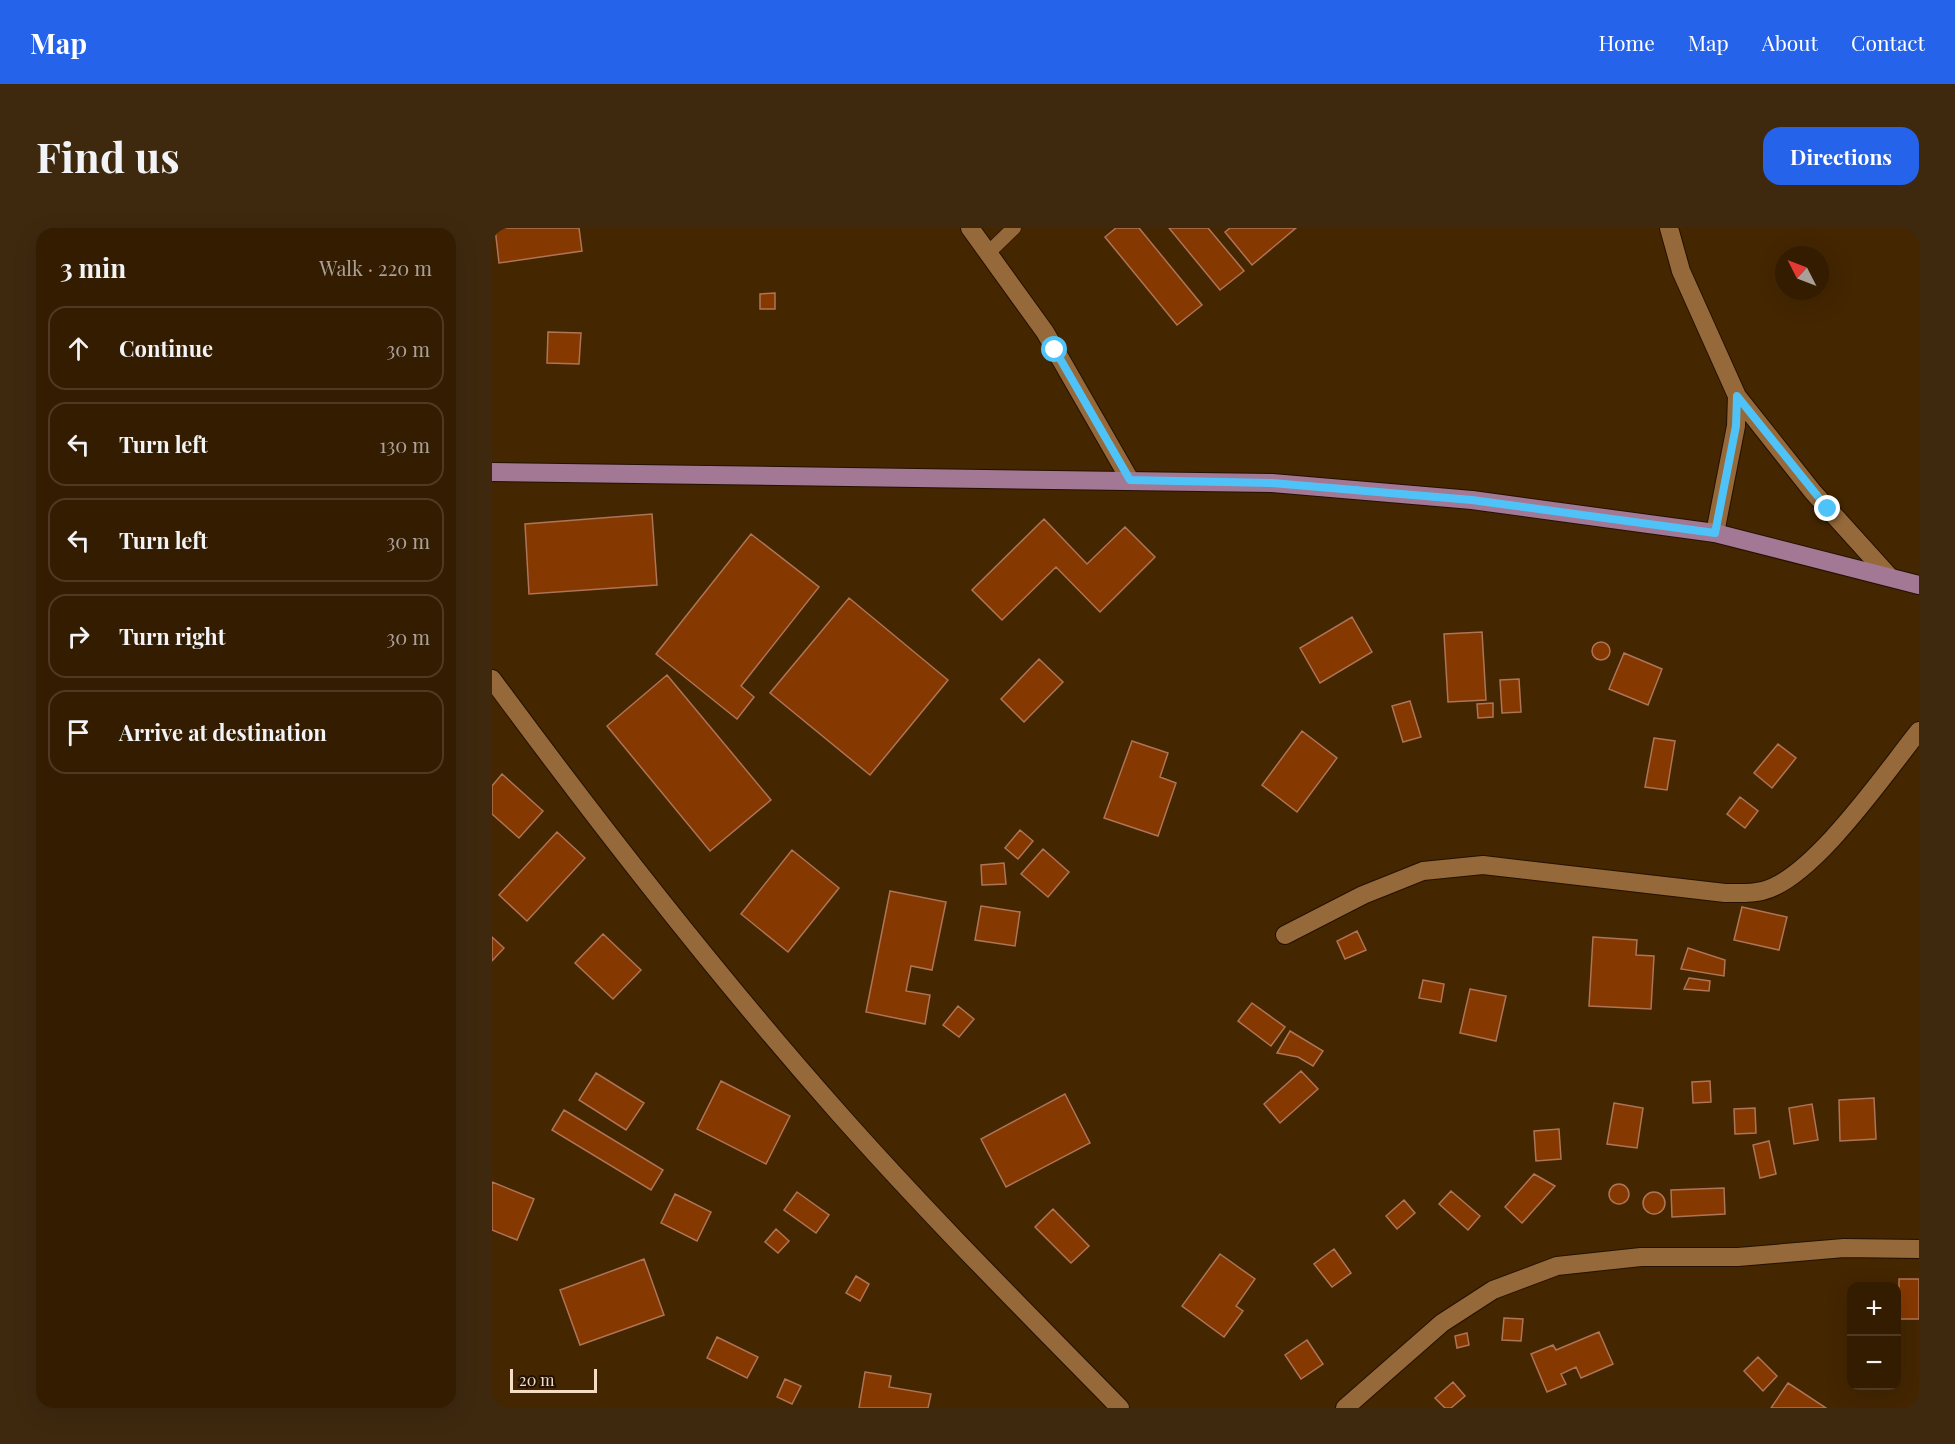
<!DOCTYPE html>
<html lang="en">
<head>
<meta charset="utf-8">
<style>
  :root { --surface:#331c00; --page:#3e290f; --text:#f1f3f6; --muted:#a9a199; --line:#4e3a22; --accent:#2563eb }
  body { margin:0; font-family:"Playfair Display",serif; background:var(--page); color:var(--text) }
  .controls { position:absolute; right:18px; bottom:18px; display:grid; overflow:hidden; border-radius:12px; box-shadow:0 6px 24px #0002 }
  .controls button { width:54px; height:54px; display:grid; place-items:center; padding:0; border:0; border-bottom:2px solid var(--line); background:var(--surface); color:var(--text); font:30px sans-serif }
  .compass { position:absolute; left:1283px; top:18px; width:54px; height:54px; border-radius:50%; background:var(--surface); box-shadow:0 6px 24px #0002; rotate:312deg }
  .scale { position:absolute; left:18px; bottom:15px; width:87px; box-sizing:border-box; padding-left:6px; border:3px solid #f5dcc4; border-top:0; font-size:16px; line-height:21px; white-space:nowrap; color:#f5dcc4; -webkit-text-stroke:4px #231201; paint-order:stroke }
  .stop { position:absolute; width:18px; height:18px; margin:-14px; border:4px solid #4fc3f7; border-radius:50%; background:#fff }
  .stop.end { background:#4fc3f7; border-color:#fff; box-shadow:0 2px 6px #0008 }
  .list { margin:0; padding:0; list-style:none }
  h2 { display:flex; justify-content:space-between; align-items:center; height:78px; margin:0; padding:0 24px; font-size:26px }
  h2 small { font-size:20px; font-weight:400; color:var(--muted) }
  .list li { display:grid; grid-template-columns:39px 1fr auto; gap:18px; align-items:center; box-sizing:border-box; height:84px; margin:0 12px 12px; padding:0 12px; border:2px solid var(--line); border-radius:18px }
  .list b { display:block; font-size:22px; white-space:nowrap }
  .list em { font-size:20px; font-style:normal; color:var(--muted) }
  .icon { flex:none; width:33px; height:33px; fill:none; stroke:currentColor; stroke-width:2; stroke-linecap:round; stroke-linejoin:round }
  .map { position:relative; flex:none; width:1427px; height:1180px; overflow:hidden; border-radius:18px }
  header { display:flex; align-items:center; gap:36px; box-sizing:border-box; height:84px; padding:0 30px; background:var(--accent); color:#fff }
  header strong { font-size:28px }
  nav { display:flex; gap:33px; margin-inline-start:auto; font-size:21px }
  .intro { display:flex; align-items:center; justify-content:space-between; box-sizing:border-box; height:144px; padding:0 36px }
  h1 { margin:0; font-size:42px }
  .button { padding:15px 27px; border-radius:18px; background:var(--accent); color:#fff; font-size:21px; font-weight:700 }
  main { display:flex; gap:36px; padding:0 36px }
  aside { flex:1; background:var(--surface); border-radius:18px; box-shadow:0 6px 24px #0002 }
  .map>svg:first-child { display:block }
</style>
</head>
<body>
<header>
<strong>Map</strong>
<nav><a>Home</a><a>Map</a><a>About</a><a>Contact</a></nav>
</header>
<div class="intro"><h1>Find us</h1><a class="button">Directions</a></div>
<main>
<aside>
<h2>3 min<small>Walk · 220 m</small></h2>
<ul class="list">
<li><svg class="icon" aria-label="ahead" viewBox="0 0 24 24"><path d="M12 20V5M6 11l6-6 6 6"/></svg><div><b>Continue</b></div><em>30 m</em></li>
<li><svg class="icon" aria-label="left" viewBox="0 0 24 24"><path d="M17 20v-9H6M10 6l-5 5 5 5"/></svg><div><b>Turn left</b></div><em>130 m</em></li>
<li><svg class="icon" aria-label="left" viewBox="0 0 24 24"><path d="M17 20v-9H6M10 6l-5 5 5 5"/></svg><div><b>Turn left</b></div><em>30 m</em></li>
<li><svg class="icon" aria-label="right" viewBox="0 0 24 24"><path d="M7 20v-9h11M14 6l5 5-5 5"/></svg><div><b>Turn right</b></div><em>30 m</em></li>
<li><svg class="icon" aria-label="arrive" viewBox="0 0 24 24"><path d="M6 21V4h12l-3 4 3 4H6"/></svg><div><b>Arrive at destination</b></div></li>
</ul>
</aside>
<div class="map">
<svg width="1427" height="1180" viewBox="0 0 1427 1180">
  <rect width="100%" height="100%" fill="#442600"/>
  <path fill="#863801" stroke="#ae7457" stroke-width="1.5" d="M3 0H87L90 23 7 35Z
    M624 0H647L710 77 685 97 613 9Z
    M677 0H716L752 43 728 62Z
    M738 0H804L760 37 733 4Z
    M283 65V81H268V66Z
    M56 104 89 105 87 136 55 135Z
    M160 286 165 357 37 366 33 296Z
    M552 291 595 336 633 299 663 329 608 384 564 339 510 392 480 362Z
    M259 306 327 359 249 458 262 469 245 491 164 426Z
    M357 370 456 452 378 547 278 465Z
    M860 389 880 424 828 455 808 420Z
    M990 404 994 472 956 474 952 406Z
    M1100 423a9 9 0 1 1 18 0a9 9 0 1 1-18 0Z
    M1132 425 1170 441 1156 477 1117 461Z
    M547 431 571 454 532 494 509 471Z
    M175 447 279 572 218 623 115 498Z
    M1027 451 1029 484 1010 485 1008 452Z
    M918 473 929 509 911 514 900 478Z
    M1001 475V489L986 490 985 476Z
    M810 503 845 530 805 584 770 557Z
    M1162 510 1183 513 1175 562 1153 559Z
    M640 513 676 525 668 549 684 555 666 608 612 590Z
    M1286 516 1304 530 1280 560 1262 545Z
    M10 546 51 583 27 610 0 586V558Z
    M1248 569 1266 583 1253 600 1235 586Z
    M528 602 541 613 526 631 513 620Z
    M65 604 93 630 35 693 7 667Z
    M551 621 577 644 556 669 529 646Z
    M300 622 347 660 296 724 249 686Z
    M512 635 514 656 490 657 489 637Z
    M398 663 454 674 440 742 419 738 414 763 438 767 433 796 374 784Z
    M489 678 528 684 523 718 483 712Z
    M1250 679 1295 689 1287 722 1242 712Z
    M865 703 874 722 853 731 845 713Z
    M111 706 149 742 121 771 83 735Z
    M0 709 12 720 0 733Z
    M1101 709 1145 712 1144 727 1162 728 1159 781 1097 778Z
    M1196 720 1233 732 1232 748 1189 741Z
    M1197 750 1218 753 1217 763 1192 761Z
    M931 752 952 756 949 774 927 770Z
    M978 761 1014 768 1004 813 968 805Z
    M760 775 793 799 779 818 746 793Z
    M466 778 482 791 467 809 451 797Z
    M798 803 831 823 821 838 806 829 785 825Z
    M809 843 826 861 788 895 772 876Z
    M104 845 152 875 134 902 87 872Z
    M229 853 298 888 274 936 205 901Z
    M1218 853 1219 874 1201 875 1200 854Z
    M573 866 598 915 514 959 489 911Z
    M1382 870 1384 911 1348 913 1347 872Z
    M1122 875 1151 880 1145 920 1115 916Z
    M1320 876 1326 912 1302 916 1297 880Z
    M1263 880 1264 905 1243 906 1242 881Z
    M72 882 171 942 159 962 60 902Z
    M1067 901 1069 931 1044 933 1042 903Z
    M1277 913 1284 946 1268 950 1261 917Z
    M1042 946 1063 958 1030 995 1013 979Z
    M0 954 42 971 25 1012 0 1002Z
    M1117 966a10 10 0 1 1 20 0a10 10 0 1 1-20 0Z
    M1232 960 1233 986 1180 989 1179 962Z
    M959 963 988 988 976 1002 947 976Z
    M1151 975a11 11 0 1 1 22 0a11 11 0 1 1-22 0Z
    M305 964 337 987 324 1005 292 982Z
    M183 966 219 984 205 1013 169 995Z
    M912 972 923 985 905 1001 894 988Z
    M561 981 597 1018 579 1035 543 999Z
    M284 1001 297 1013 286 1025 273 1014Z
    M842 1021 859 1045 840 1059 822 1036Z
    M728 1026 763 1051 744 1078 751 1083 732 1109 690 1078Z
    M152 1031 172 1087 88 1117 68 1062Z
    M364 1048 377 1056 368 1073 354 1065Z
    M1407 1051H1427V1091H1407Z
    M1012 1090 1031 1091 1029 1113 1010 1112Z
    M1107 1104 1121 1136 1089 1150 1084 1139 1069 1146 1074 1156 1055 1164 1039 1126 1061 1117 1064 1122Z
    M975 1105 977 1117 965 1120 963 1108Z
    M225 1109 266 1129 255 1150 215 1130Z
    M815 1112 831 1136 809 1151 793 1127Z
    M1266 1129 1285 1148 1271 1163 1252 1143Z
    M373 1144 399 1148 397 1159 439 1166 436 1180H367Z
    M293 1151 309 1158 300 1176 285 1169Z
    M961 1154 973 1168 959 1180H953L943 1170Z
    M1296 1155 1334 1180H1279Z"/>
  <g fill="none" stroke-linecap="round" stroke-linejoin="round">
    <defs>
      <path id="service" d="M497 24 522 0"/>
      <path id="minor" d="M478 0 553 104 638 252
        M1177 0 1189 43 1245 168 1244 198 1223 305
        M1245 168 1321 264 1396 347
        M793 707 871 667 931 643 991 637 1233 665C1245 665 1258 666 1270 663 1320 652 1394 544 1427 503
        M853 1180 950 1095 1001 1062 1065 1038 1149 1029H1246L1352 1020 1427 1021"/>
      <path id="tertiary" d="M0 451C109 599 222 744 344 882 435 985 532 1082 628 1180"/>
      <path id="primary" d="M0 244 780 255 980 272 1223 305 1427 357"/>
    </defs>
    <use href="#service" stroke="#251100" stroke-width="15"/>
    <use href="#minor" stroke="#251100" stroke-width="20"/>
    <use href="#tertiary" stroke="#251100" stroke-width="20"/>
    <use href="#primary" stroke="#251100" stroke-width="20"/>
    <use href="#service" stroke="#956939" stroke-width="14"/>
    <use href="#minor" stroke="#956939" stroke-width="18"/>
    <use href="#tertiary" stroke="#956939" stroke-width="18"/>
    <use href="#primary" stroke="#a27895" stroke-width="18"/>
  </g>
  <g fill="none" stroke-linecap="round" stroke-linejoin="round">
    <path stroke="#4fc3f7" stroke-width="8" d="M563 122 638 252 780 255 980 272 1223 305 1244 198 1245 168 1336 281"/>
  </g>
</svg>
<div class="controls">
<button>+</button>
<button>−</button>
</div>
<svg class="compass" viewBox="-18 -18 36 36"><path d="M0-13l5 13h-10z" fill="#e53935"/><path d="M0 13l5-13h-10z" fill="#a9a199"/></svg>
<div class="scale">20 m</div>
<div class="stop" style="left:563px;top:122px"></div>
<div class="stop end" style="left:1336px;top:281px"></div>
</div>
</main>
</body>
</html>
